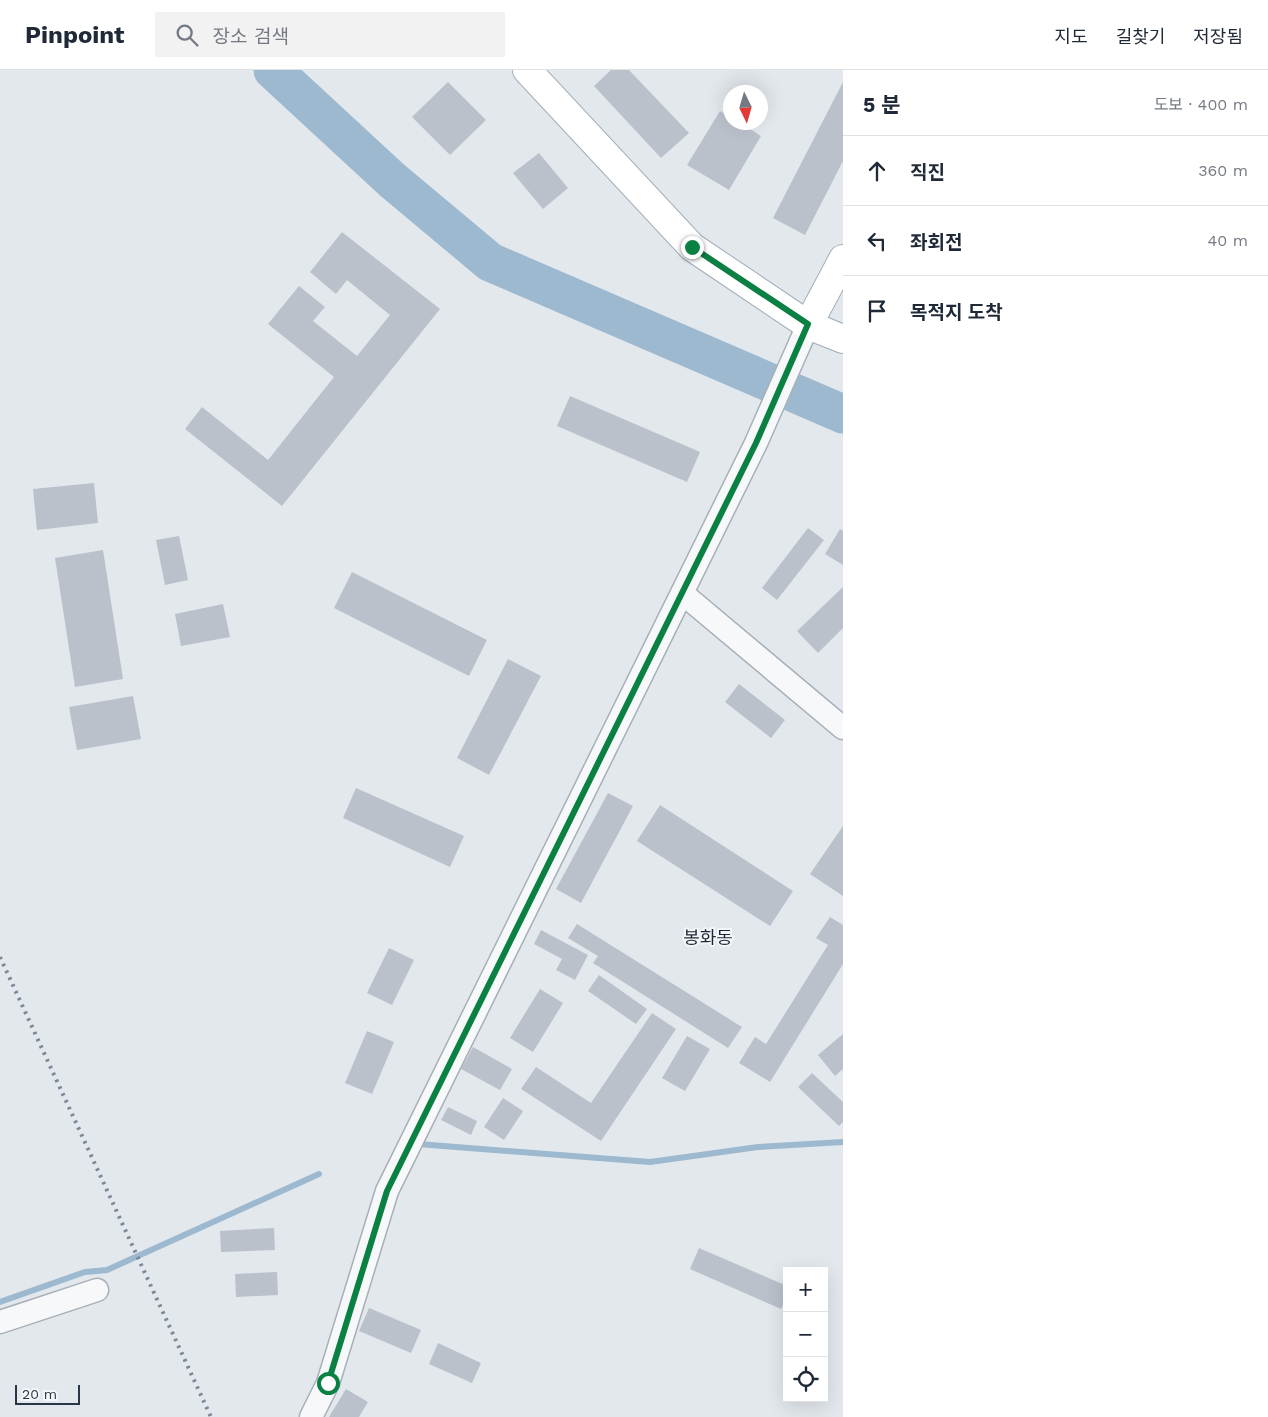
<!DOCTYPE html>
<html lang="ko">
<head>
<meta charset="utf-8">
<style>
  :root { --surface:#fff; --page:#f2f2f3; --text:#1f2937; --muted:#747a83; --line:#e0e1e3 }
  body { margin:0; font-family:"Work Sans","Noto Sans KR",sans-serif; background:var(--page); color:var(--text) }
  .controls { position:absolute; right:15px; bottom:15px; display:grid; overflow:hidden; border-radius:0px; box-shadow:0 5px 20px #0002 }
  .controls button { width:45px; height:45px; display:grid; place-items:center; padding:0; border:0; border-bottom:1px solid var(--line); background:var(--surface); color:var(--text); font:25px sans-serif }
  .compass { position:absolute; left:723px; top:15px; width:45px; height:45px; border-radius:50%; background:var(--surface); box-shadow:0 5px 20px #0002; rotate:175deg }
  .scale { position:absolute; left:15px; bottom:12px; width:65px; box-sizing:border-box; padding-left:5px; border:2px solid #293647; border-top:0; font-size:14px; line-height:18px; white-space:nowrap; color:#293647; -webkit-text-stroke:4px #f4f6f9; paint-order:stroke }
  .stop { position:absolute; width:15px; height:15px; margin:-11px; border:4px solid #0b8043; border-radius:50%; background:#fff }
  .stop.end { background:#0b8043; border-color:#fff; box-shadow:0 1px 5px #0008 }
  .list { margin:0; padding:0; list-style:none }
  h2 { display:flex; justify-content:space-between; align-items:center; height:65px; margin:0; padding:0 20px; font-size:21px }
  h2 small { font-size:16px; font-weight:400; color:var(--muted) }
  .list li { display:grid; grid-template-columns:32px 1fr auto; gap:15px; align-items:center; box-sizing:border-box; height:70px; padding:0 20px; border-top:1px solid var(--line) }
  .list b { display:block; font-size:19px; white-space:nowrap }
  .list em { font-size:16px; font-style:normal; color:var(--muted) }
  .icon { flex:none; width:28px; height:28px; fill:none; stroke:currentColor; stroke-width:2; stroke-linecap:round; stroke-linejoin:round }
  .map { position:relative; flex:none; width:843px; height:1347px; overflow:hidden }
  header { display:flex; align-items:center; gap:30px; box-sizing:border-box; height:70px; padding:0 25px; background:var(--surface); border-bottom:1px solid var(--line) }
  header strong { font-size:24px }
  nav { display:flex; gap:28px; margin-inline-start:auto; font-size:18px }
  .search { width:350px; height:45px; background:var(--page); display:flex; align-items:center; gap:12px; box-sizing:border-box; padding:0 18px; border-radius:0px; color:var(--muted); font-size:19px }
  main { display:flex }
  aside { flex:1; background:var(--surface) }
  .map>svg:first-child { display:block }
</style>
</head>
<body>
<header>
<strong>Pinpoint</strong>
<div class="search"><svg class="icon" aria-label="search" viewBox="0 0 24 24"><circle cx="10" cy="10" r="6"/><path d="M15 15l6 6"/></svg>장소 검색</div>
<nav><a>지도</a><a>길찾기</a><a>저장됨</a></nav>
</header>
<main>
<div class="map">
<svg width="843" height="1347" viewBox="0 0 843 1347">
  <rect width="100%" height="100%" fill="#e3e8ed"/>
  <g fill="none" stroke-linecap="round" stroke-linejoin="round">
    <path stroke="#9cb9cf" stroke-width="6" d="M418 1074 650 1092 758 1077 843 1072
      M0 1232 85 1202 107 1200 319 1104"/>
    <path stroke="#9cb9cf" stroke-width="39" d="M273 0 392 110 490 192 843 344"/>
  </g>
  <path fill="#bac1cb" d="M611 0H629L689 63 661 88 594 16Z
    M448 12 486 50 450 85 412 47Z
    M843 12V91L805 165 773 148Z
    M720 41 730 47V52H739L761 66 729 120 687 95Z
    M539 83 568 118 543 139 513 103Z
    M342 162 440 239 282 436 185 359 202 337 268 390 334 307 268 254 299 216 325 237 313 251 357 286 390 245 347 210 336 224 310 202Z
    M570 326 700 382 687 412 557 356Z
    M94 413 98 453 37 460 33 419Z
    M808 458 824 470 777 530 762 518Z
    M840 459 843 461V495L825 484Z
    M179 466 188 510 165 515 156 470Z
    M103 480 123 609 75 617 55 488Z
    M352 502 487 570 469 606 334 538Z
    M843 517V558L818 583 797 561Z
    M223 534 230 567 181 576 175 544Z
    M508 589 541 606 489 705 457 688Z
    M739 614 785 650 771 668 725 632Z
    M133 626 141 669 77 680 69 637Z
    M356 718 464 766 450 797 343 748Z
    M608 723 633 736 581 833 556 819Z
    M660 735 793 821 770 856 637 771Z
    M843 756V826L810 804Z
    M830 847 843 855V894L770 1012 739 993 755 967 766 974 828 875 816 868Z
    M577 854 742 957 728 978 593 893 598 886 568 868Z
    M541 860 588 885 575 910 556 900 562 889 534 874Z
    M389 878 414 890 392 935 367 923Z
    M599 905 647 939 636 954 588 921Z
    M540 919 563 933 533 982 510 968Z
    M652 943 676 959 601 1071 521 1019 536 997 591 1033Z
    M367 961 394 972 372 1024 345 1013Z
    M843 964V999L835 1006 818 985Z
    M687 966 710 979 685 1021 662 1008Z
    M473 977 512 999 500 1020 461 999Z
    M812 1003 843 1032V1052L839 1056 798 1017Z
    M503 1028 523 1041 504 1070 484 1057Z
    M448 1037 477 1051 471 1065 441 1050Z
    M274 1158 275 1180 221 1182 220 1161Z
    M699 1178 787 1216V1226L781 1239 690 1199Z
    M277 1202 278 1225 236 1227 235 1204Z
    M369 1238 421 1260 411 1283 359 1261Z
    M438 1273 481 1293 472 1313 429 1294Z
    M346 1319 368 1332 359 1347H329Z"/>
  <g fill="none" stroke-linecap="round" stroke-linejoin="round">
    <defs>
      <path id="minor" d="M682 523 843 658
        M0 1252 97 1220
        M311 1347 328 1313 387 1121 756 373 808 255"/>
      <path id="major" d="M527 0 692 177 808 255 843 269
        M808 255 843 189"/>
    </defs>
    <use href="#minor" stroke="#a7afb8" stroke-width="25"/>
    <use href="#major" stroke="#a1adb9" stroke-width="30"/>
    <use href="#minor" stroke="#f7f8fa" stroke-width="22"/>
    <use href="#major" stroke="#fff" stroke-width="28"/>
    <path stroke="#7b8898" stroke-width="4" stroke-dasharray="2.5 5" stroke-linecap="butt" d="M0 887 211 1347"/>
  </g>
  <g fill="none" stroke-linecap="round" stroke-linejoin="round">
    <path stroke="#0b8043" stroke-width="6" d="M328 1313 387 1121 756 373 808 254 692 177"/>
  </g>
  <g text-anchor="middle" dominant-baseline="central" stroke-width="4" stroke-linejoin="round" paint-order="stroke">
    <g font-size="18" fill="#1b2738" stroke="#f4f6f9">
      <text x="708" y="867">봉화동</text>
    </g>
  </g>
</svg>
<div class="controls">
<button>+</button>
<button>−</button>
<button><svg class="icon" aria-label="locate" viewBox="0 0 24 24"><circle cx="12" cy="12" r="6"/><path d="M12 2v4M12 18v4M2 12h4M18 12h4"/></svg></button>
</div>
<svg class="compass" viewBox="-18 -18 36 36"><path d="M0-13l5 13h-10z" fill="#e53935"/><path d="M0 13l5-13h-10z" fill="#747a83"/></svg>
<div class="scale">20 m</div>
<div class="stop" style="left:328px;top:1313px"></div>
<div class="stop end" style="left:692px;top:177px"></div>
</div>
<aside>
<h2>5 분<small>도보 · 400 m</small></h2>
<ul class="list">
<li><svg class="icon" aria-label="ahead" viewBox="0 0 24 24"><path d="M12 20V5M6 11l6-6 6 6"/></svg><div><b>직진</b></div><em>360 m</em></li>
<li><svg class="icon" aria-label="left" viewBox="0 0 24 24"><path d="M17 20v-9H6M10 6l-5 5 5 5"/></svg><div><b>좌회전</b></div><em>40 m</em></li>
<li><svg class="icon" aria-label="arrive" viewBox="0 0 24 24"><path d="M6 21V4h12l-3 4 3 4H6"/></svg><div><b>목적지 도착</b></div></li>
</ul>
</aside>
</main>
</body>
</html>
